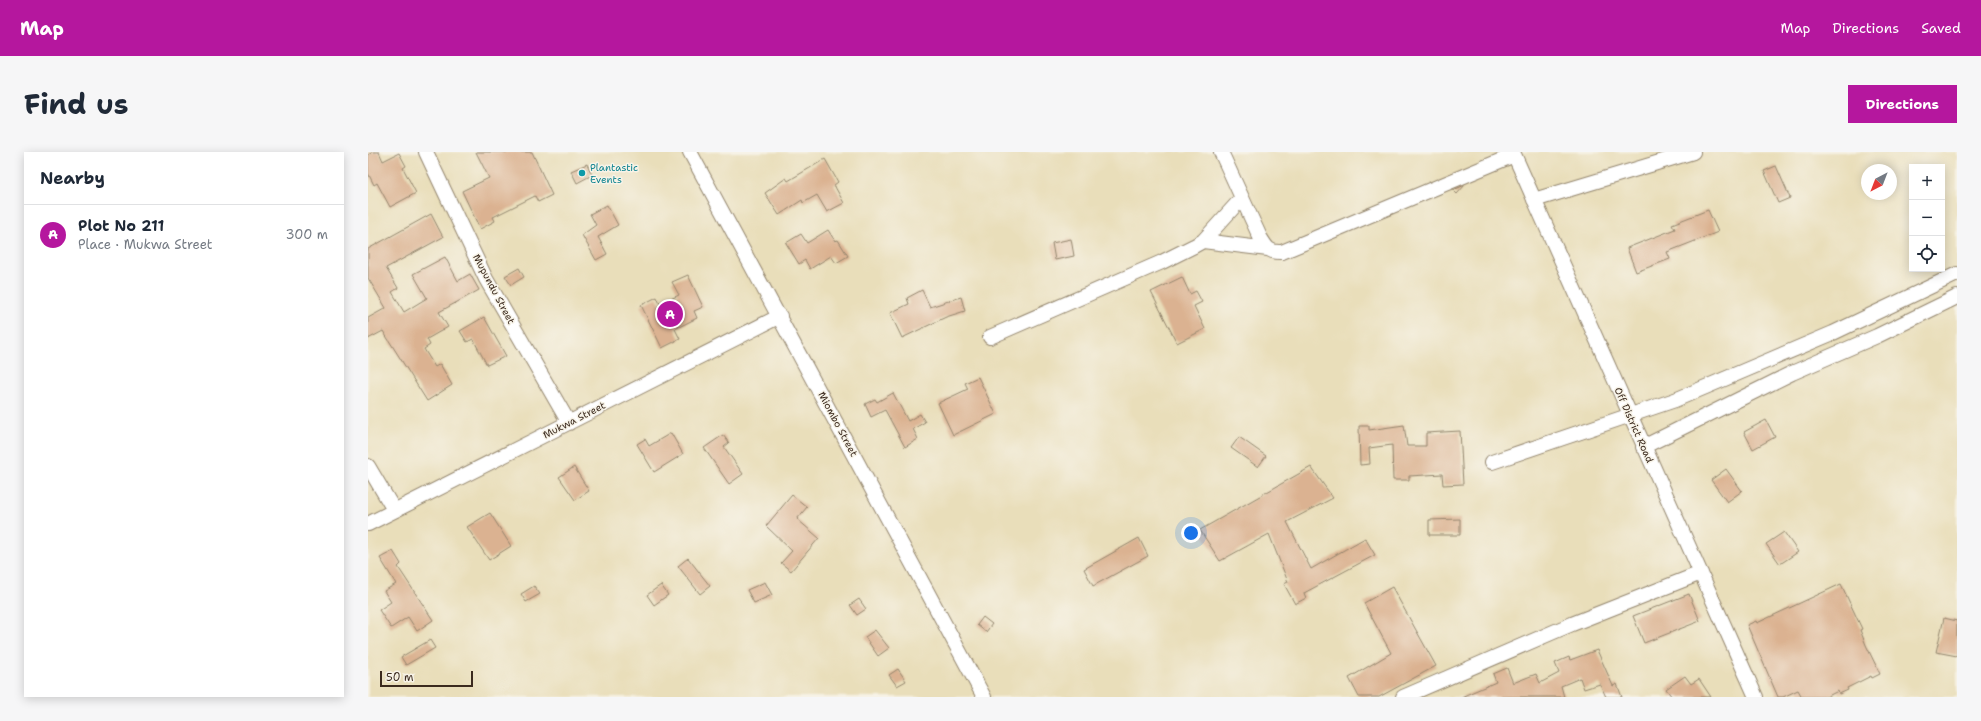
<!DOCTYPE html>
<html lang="en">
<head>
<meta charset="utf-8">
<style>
  :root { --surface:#fff; --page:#f6f6f7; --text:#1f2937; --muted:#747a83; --line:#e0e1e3; --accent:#b5179e }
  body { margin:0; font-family:"Shantell Sans",sans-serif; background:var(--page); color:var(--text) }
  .controls { position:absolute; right:12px; top:12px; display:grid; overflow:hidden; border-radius:0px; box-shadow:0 2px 10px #0003 }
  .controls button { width:36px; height:36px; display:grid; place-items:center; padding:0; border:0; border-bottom:1px solid var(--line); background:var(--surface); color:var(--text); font:20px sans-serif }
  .compass { position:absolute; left:1493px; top:12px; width:36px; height:36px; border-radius:50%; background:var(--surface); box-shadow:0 2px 10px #0003; rotate:222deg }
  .scale { position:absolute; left:12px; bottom:10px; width:93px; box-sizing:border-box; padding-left:4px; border:2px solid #3b2a1e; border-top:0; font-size:11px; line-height:14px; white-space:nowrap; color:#3b2a1e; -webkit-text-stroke:3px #f7f3e8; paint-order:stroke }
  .you { position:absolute; left:823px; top:381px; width:14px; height:14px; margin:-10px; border:3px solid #fff; border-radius:50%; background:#1a73e8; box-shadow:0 0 0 6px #1a73e833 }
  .badge { display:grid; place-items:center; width:26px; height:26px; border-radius:50%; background:var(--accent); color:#fff; font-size:13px; font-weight:700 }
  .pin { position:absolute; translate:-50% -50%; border:2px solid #fff; box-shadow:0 1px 4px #0006 }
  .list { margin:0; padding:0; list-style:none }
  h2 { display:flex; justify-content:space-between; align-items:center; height:52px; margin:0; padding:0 16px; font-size:17px }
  h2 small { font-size:13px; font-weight:400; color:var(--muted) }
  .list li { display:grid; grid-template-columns:26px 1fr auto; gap:12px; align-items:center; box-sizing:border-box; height:60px; padding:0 16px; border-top:1px solid var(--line) }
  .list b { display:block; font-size:15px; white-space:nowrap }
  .list p { margin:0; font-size:13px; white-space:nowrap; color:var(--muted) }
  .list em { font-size:13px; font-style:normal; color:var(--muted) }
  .icon { flex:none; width:22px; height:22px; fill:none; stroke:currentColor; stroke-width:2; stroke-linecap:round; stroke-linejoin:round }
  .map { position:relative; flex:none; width:1589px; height:545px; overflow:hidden; border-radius:0px }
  header { display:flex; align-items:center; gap:24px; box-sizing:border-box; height:56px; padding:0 20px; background:var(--accent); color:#fff }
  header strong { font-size:19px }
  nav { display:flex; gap:22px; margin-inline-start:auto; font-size:14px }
  .intro { display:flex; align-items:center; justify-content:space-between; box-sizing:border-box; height:96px; padding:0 24px }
  h1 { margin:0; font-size:28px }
  .button { padding:10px 18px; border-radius:0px; background:var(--accent); color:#fff; font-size:14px; font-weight:700 }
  main { display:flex; gap:24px; padding:0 24px }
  aside { flex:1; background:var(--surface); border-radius:0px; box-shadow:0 2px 10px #0003 }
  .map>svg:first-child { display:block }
</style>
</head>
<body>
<header>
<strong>Map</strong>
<nav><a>Map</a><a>Directions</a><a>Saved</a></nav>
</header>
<div class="intro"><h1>Find us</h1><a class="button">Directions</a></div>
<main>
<aside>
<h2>Nearby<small></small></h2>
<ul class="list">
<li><span class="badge">A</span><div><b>Plot No 211</b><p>Place · Mukwa Street</p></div><em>300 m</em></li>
</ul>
</aside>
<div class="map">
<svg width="1589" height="545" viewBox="0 0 1589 545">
  <rect width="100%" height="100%" fill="#f7f3e8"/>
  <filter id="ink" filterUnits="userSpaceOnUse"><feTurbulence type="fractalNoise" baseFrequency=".025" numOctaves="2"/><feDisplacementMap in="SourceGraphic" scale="8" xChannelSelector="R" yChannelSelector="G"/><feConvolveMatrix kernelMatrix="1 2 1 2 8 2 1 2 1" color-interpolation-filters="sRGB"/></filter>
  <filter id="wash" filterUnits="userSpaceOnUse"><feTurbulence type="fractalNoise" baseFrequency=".012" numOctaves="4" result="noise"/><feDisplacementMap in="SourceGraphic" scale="16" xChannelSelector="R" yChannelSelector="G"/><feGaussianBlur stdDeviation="0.9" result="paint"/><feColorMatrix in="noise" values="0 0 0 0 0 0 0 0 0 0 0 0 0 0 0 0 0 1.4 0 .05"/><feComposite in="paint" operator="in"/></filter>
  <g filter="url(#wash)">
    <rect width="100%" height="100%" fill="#e9deba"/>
    <g id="blocks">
      <path fill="#dbb291" d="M5 0H11L15 9 31 1 38 14 35 16 48 41 22 55 9 31 6 33 0 21V3Z
        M108 0H164L184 43 170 50 167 44 125 65 127 69 112 77 94 39 121 26Z
        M457 7 470 30 466 33 476 51 459 60 449 43 435 51 434 48 411 63 397 41 418 26 420 29Z
        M219 12 224 23 209 31 203 19Z
        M1408 14 1422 46 1410 51 1396 19Z
        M1097 33 1089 42 1085 38Z
        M239 53 250 73 230 85 239 102 228 108 214 83 228 73 222 62Z
        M1340 58 1350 80 1299 100 1302 107 1268 120 1259 96 1307 77 1304 72Z
        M63 62 75 85 18 116 30 136 24 140 36 160 59 146 45 122 77 105 90 129 102 122 111 138 71 160 80 175 59 187 62 193 56 197 67 215 72 212 84 233 59 249 15 179 0 187V166L18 156 0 126V97Z
        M460 78 467 89 470 88 480 104 468 111 463 104 442 117 437 108 431 112 418 91 433 82 439 91Z
        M703 87 706 104 687 108 684 91Z
        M151 116 156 125 143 133 137 124Z
        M320 123 335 155 326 159 329 166 307 177 312 187 294 196 273 153 289 145 292 152 311 143 304 130Z
        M814 125 822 142 828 139 834 150 826 154 837 177 809 191 783 140Z
        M554 138 562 155 593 145 597 159 578 165 534 186 522 161 541 152 539 146Z
        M116 165 138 204 119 213 105 187 99 190 92 179Z
        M610 225 628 262 585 283 570 251 600 237 597 231Z
        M525 241 540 269 552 262 557 270 545 277 550 287 537 295 517 258 503 265 497 252 507 247 509 250Z
        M1398 268 1407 285 1385 297 1376 280Z
        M1036 273 1039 294H1058V281L1092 279 1095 332 1075 333 1074 322 1041 324V328H1025L1024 293 1001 296 1002 312 992 313 991 274H1001V278Z
        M303 281 315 302 286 320 269 292 277 287 281 294Z
        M355 283 361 291 356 295 375 322 361 332 336 296Z
        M871 285 898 304 890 315 863 296Z
        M206 315 221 339 207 348 191 325Z
        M943 315 965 346 919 370 943 417 997 386 1007 403 936 441 938 446 927 452 916 432 920 430 901 382 852 409 832 378Z
        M1358 317 1374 339 1359 350 1343 328Z
        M424 343 439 355 429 367 451 386 423 419 413 411 424 399 398 374Z
        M122 361 143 394 121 408 99 375Z
        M1092 367V383H1061V368Z
        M1416 380 1430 400 1412 412 1398 392Z
        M771 386 780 404 725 434 716 417Z
        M25 399 33 412 30 415 65 468 49 479 40 465 23 476 11 458 23 450 16 439 28 432 12 406Z
        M320 406 342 434 332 442 310 414Z
        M397 430 404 443 386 451 379 438Z
        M1473 432 1494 477 1492 478 1498 493 1512 522 1504 526 1503 524 1479 536 1480 538 1471 542 1470 539 1458 545H1434L1430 538 1415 545H1410L1379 473 1388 469 1389 471Z
        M293 433 300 443 286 453 279 443Z
        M166 434 172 442 158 450 153 442Z
        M1024 435 1068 514 1011 545H991L981 526 1023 501 996 451Z
        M1321 442 1332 469 1276 491 1265 464Z
        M491 447 498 457 489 463 482 453Z
        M615 465 624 472 618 480 609 473Z
        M1576 466 1589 469V504L1568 500Z
        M507 478 521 496 510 504 497 485Z
        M62 488 67 496 38 513 33 505Z
        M1229 498 1245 534 1249 532 1254 545H1238L1232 532 1216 537 1212 526 1193 534 1196 545H1093L1128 530 1125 522 1139 516 1145 531 1168 522 1172 531 1191 521 1187 511 1201 505 1202 508Z
        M530 517 538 529 529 534 521 523Z
        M1317 524 1323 532 1331 527 1343 545H1304L1298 537Z"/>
    </g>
  </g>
  <g filter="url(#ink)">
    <use href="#blocks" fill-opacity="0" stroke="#92846c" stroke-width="1"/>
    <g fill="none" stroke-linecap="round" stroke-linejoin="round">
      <defs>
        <path id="minor" d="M58 0 118 127 201 271
          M322 0 616 545
          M853 0 892 85C898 95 901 101 914 100L1146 3
          M1145 0 1388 545
          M1166 48 1325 0
          M835 89 900 97
          M622 185 794 110 826 94 835 89 874 46
          M1275 295 1424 221 1509 184 1589 145
          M1124 310 1307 248 1465 181 1589 122
          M0 314 26 358
          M0 372 412 164
          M1035 545 1204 472 1333 421"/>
      </defs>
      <use href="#minor" stroke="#92846c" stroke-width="16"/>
      <use href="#minor" stroke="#fff" stroke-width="14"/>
    </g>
  </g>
  <circle fill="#0f9aa8" stroke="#f7f3e8" stroke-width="1.5" cx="214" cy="21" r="4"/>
  <g text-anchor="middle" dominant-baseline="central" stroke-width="3" stroke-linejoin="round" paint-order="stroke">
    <g font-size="10" fill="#0d838f" stroke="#f7f3e8" text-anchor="start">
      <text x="222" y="15">Plantastic<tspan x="222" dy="12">Events</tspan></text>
    </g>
    <g font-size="10" fill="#3b2a1e" stroke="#f7f3e8">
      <text transform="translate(126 137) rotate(62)">Mupundu Street</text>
      <text transform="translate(206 268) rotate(-27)">Mukwa Street</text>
      <text transform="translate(470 272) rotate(62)">Miombo Street</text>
      <text transform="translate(1266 273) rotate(66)">Off District Road</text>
    </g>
  </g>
</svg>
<div class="controls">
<button>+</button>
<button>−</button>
<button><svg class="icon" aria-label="locate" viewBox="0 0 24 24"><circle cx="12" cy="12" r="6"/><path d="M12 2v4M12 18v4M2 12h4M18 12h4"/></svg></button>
</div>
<svg class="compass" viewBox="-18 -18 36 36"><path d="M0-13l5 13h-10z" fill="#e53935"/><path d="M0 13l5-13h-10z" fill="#747a83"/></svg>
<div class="scale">50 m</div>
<div class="you"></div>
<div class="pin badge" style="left:302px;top:162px">A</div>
</div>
</main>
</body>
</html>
